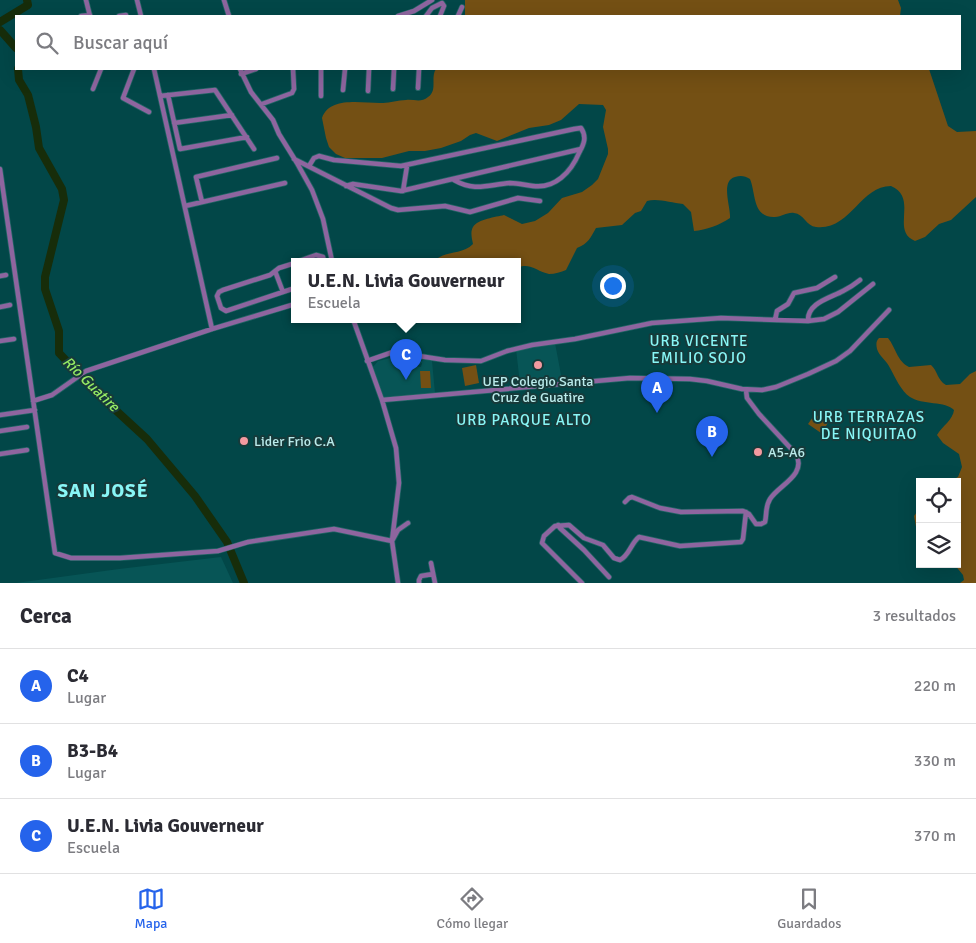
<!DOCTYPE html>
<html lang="es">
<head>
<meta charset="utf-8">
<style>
  :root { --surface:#fff; --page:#f2f2f3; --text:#2b2b33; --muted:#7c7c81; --line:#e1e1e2; --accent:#2563eb }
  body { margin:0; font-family:Signika,sans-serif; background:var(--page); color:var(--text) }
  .controls { position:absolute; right:15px; bottom:15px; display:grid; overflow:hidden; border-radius:0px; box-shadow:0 5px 20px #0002 }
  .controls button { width:45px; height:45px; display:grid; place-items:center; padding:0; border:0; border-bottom:1px solid var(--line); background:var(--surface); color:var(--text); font:25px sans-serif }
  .you { position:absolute; left:612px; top:285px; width:18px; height:18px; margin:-12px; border:4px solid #fff; border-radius:50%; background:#1a73e8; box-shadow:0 0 0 8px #1a73e833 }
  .badge { display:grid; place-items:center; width:32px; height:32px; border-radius:50%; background:var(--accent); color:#fff; font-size:16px; font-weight:700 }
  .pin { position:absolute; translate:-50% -41px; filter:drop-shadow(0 1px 2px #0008) }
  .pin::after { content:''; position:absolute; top:26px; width:18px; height:15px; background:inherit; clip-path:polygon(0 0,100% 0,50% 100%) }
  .popup { position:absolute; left:291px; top:258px; width:230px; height:65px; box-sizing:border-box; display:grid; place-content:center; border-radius:0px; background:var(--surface); filter:drop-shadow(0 1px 4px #0005); font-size:16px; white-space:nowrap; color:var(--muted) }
  .popup b { font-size:19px; color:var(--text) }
  .popup::after { content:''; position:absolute; left:50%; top:100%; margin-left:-10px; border:10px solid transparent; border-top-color:var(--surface) }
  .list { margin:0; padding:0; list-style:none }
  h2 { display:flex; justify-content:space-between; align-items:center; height:65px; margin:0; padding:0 20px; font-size:21px }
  h2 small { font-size:16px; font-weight:400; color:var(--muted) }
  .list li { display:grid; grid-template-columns:32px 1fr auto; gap:15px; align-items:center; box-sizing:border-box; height:75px; padding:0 20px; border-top:1px solid var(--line) }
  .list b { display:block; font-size:19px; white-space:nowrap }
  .list p { margin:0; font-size:16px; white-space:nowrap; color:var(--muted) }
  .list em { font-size:16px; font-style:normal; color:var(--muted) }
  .icon { flex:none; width:28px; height:28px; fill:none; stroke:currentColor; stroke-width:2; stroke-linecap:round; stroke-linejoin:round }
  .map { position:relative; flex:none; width:976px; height:583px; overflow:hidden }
  .search { position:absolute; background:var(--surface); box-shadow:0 5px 20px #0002; left:15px; right:15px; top:15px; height:55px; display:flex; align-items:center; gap:12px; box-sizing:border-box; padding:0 18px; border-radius:0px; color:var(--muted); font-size:19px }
  .sheet { height:290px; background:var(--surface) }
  nav { display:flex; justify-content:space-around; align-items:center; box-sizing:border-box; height:70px; border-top:1px solid var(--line); background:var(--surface); font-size:14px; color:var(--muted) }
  nav a { display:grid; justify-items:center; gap:2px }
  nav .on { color:var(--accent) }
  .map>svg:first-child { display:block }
</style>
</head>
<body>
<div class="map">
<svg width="976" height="583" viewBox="0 0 976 583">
  <rect width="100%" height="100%" fill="#024748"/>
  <path fill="#075556" d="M555 343 562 380 520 384 516 349Z
    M395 357 415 358 414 366 421 367 422 363 419 364 417 363 419 360 422 361 423 359 432 361 435 393 384 397 373 367 378 361Z
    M221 557 233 583H16L119 569Z"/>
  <path fill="#745014" d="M465 0H898L901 8 900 16H465Z
    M436 69H929L948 126 957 132 976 131V197L951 220 939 224 925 237 915 241C890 231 919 198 891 186 860 186 850 231 816 227 806 226 804 214 794 213 787 212 782 217 775 217 752 218 756 193 750 179 745 176 741 175 735 177 720 181 731 207 730 218 720 225 706 230 694 231L691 212 683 204C671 203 658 198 647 201L641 211 635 213 622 225 596 228C591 237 588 244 577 248L566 270C561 272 555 274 549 274 537 272 530 262 517 268V261H438V258C449 251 463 254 473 244 472 239 470 232 473 227 478 219 496 217 504 215L522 224 535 221 548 213 562 198 582 192 592 185 598 179 608 154V149L603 127 606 110 603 105 579 104 561 120 549 125 529 128 497 141 476 133 470 135 461 141 441 148 425 151H409L382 158H345L336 154 329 147 326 138 322 118C330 95 365 104 383 103 390 103 398 100 406 100 414 99 421 103 428 97 438 90 430 78 436 69Z
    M879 338H888C896 348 897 361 909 367L931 365C938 371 937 380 946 385L960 384 970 374 976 371V583H960L964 580 963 575 954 564H957V482H948L958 477 962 467 959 454 943 443 937 435C942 426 953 420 954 410 946 401 922 405 910 397 901 391 895 377 890 368 887 361 879 356 877 349 876 344 876 341 879 338Z
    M476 365 479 383 465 386 462 368Z
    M420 371H430L431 388H421Z
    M815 414 828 423 821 433 808 424Z
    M920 508V536L917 532 914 516Z"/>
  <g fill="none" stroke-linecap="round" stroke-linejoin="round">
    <path stroke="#172d0a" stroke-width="8" d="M0 22 28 5 27 0
      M0 30 16 48
      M18 69 19 80 28 95 36 127 39 148 62 189 64 200 45 277V289L59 331V353L97 393 147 439 195 496 227 542 244 583"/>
    <defs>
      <path id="minor" d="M86 0 90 16
        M137 0 141 16
        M224 0 229 16
        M81 16 90 15
        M119 16 126 15
        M398 16 414 11 432 0
        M426 16 432 8 442 3 444 6 440 16
        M458 16 462 7
        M134 69 123 98 149 112
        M154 69 212 329
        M240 69 251 92 273 120 279 134 297 163 312 190 323 219 332 261
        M241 74 256 69
        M418 88 419 69
        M93 89 101 69
        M393 89 394 69
        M343 90 345 69
        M368 91 369 69
        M168 95 180 149 247 137
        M160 96 215 90 254 149
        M321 96V69
        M262 104 292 93 294 89 293 69
        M174 123 232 115
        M294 159 391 208 398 210 445 206 470 212 518 198 540 201
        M309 166 314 158 319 156 334 160 401 166 574 129 581 128C587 137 584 144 579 153 571 172 555 189 533 186 525 185 518 183 510 183 487 185 475 192 454 180
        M0 169 55 553 71 558H120L218 551 248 542 334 529 392 541 398 530 408 523
        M346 186 353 184 401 191 581 149
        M403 191 407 166
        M202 202 196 177 277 158
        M185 206 285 183
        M299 261 316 255 323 257 324 261
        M295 263 279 268 270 275 223 290 219 292 217 296 221 308 226 311 295 288
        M275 271 283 292
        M0 276 6 275
        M0 307 10 305
        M353 319 382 400 396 448 399 483 392 541 398 583
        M775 320 777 311 788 304 794 293 817 288 835 277
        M808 321C807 303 830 298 843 291 849 288 855 284 860 280
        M0 341 14 339
        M367 361 393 352 445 360 481 361 507 351 532 345 575 339 652 323 721 318 808 321 824 319 838 312 873 284
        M382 400 630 378 690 379 707 381 742 389 762 390 776 387 808 374 836 361 850 351 889 310
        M33 401 52 395 86 371 212 329 295 304
        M0 415 35 410
        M0 431 27 427
        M0 454 27 450
        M625 502 629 498 632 497 660 508 681 512 743 511 749 514 756 524H761L765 522C767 514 765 507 770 499 779 485 807 475 796 454L759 414 747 398 746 390
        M558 525 560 528 584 550 609 577
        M431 563 435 583
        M419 583V580L421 576 433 574
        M582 583 542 543 544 536 555 526 569 525 584 538 603 545 614 558 620 560C629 556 631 543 639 537L680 546 741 542 743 539 746 512"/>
    </defs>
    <use href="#minor" stroke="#236565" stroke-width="6"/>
    <use href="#minor" stroke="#8e659f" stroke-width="4.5"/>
  </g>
  <g fill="#f49aa0" stroke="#173a3a" stroke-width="2">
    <circle cx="538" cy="365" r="5"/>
    <circle cx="244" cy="441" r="5"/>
    <circle cx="758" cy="452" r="5"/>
  </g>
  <g text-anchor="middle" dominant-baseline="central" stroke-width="4" stroke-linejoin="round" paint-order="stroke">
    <g font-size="14" fill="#baebeb" stroke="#173a3a" text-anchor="start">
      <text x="538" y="381" text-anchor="middle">UEP Colegio Santa<tspan x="538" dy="16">Cruz de Guatire</tspan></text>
      <text x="254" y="441">Lider Frio C.A</text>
      <text x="768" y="452">A5-A6</text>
    </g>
    <g font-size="15" letter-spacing="1" fill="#88f6f6" stroke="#173a3a">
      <text x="699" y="341">URB VICENTE<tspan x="699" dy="17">EMILIO SOJO</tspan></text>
      <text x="869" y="417">URB TERRAZAS<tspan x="869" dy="17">DE NIQUITAO</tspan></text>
      <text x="524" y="420">URB PARQUE ALTO</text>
    </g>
    <g font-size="15" font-style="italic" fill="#95ea64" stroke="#173a3a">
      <text transform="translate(91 384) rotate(44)">Río Guatire</text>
    </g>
    <g font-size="19" font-weight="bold" letter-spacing="1" fill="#88f6f6" stroke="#173a3a">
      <text x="103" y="491">SAN JOSÉ</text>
    </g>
  </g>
</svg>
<div class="controls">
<button><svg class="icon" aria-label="locate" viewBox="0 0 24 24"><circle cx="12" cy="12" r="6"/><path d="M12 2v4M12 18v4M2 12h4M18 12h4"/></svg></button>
<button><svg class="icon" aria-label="layers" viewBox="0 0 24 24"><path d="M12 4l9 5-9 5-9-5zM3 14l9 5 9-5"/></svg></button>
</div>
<div class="you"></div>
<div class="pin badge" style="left:657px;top:413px">A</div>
<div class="pin badge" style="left:712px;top:457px">B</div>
<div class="pin badge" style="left:406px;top:380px">C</div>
<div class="popup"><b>U.E.N. Livia Gouverneur</b>Escuela</div>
<div class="search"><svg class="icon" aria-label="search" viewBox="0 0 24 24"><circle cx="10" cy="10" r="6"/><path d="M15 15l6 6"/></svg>Buscar aquí</div>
</div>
<section class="sheet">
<h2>Cerca<small>3 resultados</small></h2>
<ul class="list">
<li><span class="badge">A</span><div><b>C4</b><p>Lugar</p></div><em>220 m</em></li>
<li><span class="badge">B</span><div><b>B3-B4</b><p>Lugar</p></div><em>330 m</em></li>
<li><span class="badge">C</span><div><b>U.E.N. Livia Gouverneur</b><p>Escuela</p></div><em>370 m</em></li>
</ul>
</section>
<nav>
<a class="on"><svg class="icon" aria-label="map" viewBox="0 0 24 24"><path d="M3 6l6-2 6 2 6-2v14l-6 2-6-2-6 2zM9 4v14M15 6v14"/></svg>Mapa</a>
<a><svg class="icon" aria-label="directions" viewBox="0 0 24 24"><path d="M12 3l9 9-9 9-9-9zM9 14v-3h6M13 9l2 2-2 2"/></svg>Cómo llegar</a>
<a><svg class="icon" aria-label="saved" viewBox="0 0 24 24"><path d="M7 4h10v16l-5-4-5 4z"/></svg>Guardados</a>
</nav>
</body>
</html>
